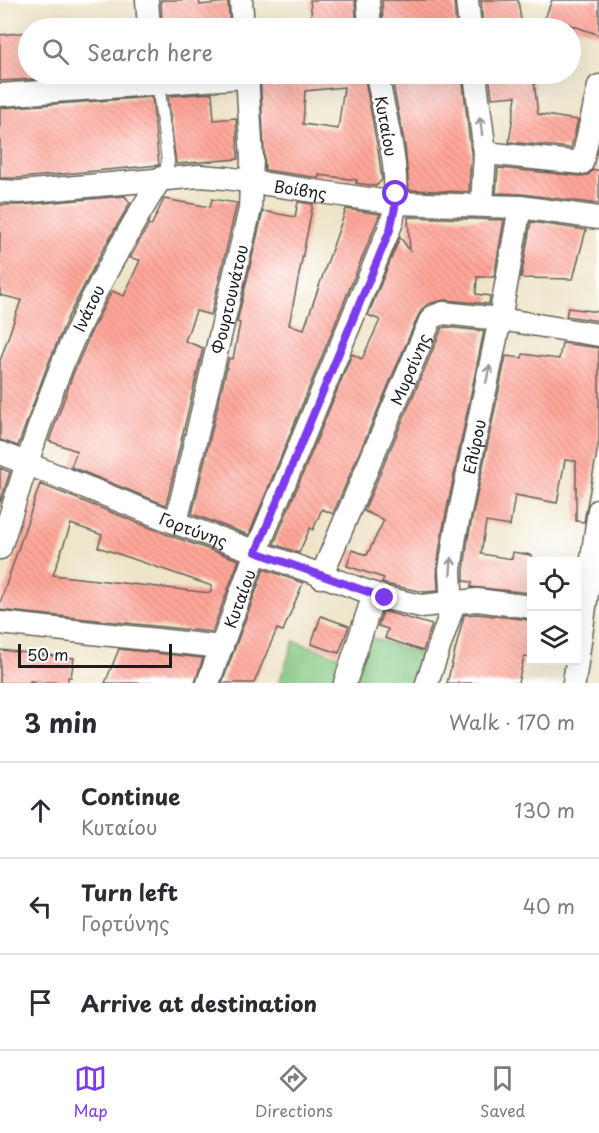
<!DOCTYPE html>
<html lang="en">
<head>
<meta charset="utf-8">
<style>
  :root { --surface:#fff; --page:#f2f2f3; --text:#2b2b33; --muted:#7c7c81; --line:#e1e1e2; --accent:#7c3aed }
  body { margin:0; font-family:"Playpen Sans",sans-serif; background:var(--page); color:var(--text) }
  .controls { position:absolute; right:18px; bottom:18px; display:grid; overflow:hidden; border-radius:0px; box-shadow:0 6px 24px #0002 }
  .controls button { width:54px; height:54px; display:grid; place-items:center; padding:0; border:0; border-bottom:2px solid var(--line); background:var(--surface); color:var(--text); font:30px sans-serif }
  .scale { position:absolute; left:18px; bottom:15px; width:154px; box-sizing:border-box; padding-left:6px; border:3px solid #1c1c1c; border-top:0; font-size:16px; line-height:21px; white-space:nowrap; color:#1c1c1c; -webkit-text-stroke:4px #fff; paint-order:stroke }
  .stop { position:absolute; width:18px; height:18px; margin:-14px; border:4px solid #7c3aed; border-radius:50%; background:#fff }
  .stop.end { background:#7c3aed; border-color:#fff; box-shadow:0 2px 6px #0008 }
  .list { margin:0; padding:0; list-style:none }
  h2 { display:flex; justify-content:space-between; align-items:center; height:78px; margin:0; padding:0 24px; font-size:26px }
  h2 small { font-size:20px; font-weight:400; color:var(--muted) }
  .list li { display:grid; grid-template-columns:39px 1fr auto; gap:18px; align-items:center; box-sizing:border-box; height:96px; padding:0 24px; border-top:2px solid var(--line) }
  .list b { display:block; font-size:22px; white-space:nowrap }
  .list p { margin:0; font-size:20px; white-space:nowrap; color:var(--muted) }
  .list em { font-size:20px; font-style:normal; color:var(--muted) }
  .icon { flex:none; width:33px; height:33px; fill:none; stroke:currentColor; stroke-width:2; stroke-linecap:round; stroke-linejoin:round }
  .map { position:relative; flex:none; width:599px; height:683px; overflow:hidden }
  .search { position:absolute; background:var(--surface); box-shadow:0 6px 24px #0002; left:18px; right:18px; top:18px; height:66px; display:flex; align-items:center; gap:15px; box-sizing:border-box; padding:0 21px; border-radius:33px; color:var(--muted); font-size:22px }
  .sheet { height:366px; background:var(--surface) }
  nav { display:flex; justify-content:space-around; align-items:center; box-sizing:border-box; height:84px; border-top:2px solid var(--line); background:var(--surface); font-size:16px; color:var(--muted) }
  nav a { display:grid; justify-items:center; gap:3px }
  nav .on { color:var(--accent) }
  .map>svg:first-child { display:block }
</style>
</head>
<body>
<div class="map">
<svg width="599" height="683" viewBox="0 0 599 683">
  <defs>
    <pattern id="building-back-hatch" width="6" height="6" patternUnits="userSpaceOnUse" patternTransform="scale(1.5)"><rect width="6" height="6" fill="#ffa699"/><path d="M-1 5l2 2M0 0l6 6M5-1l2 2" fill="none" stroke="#da8e83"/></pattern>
  </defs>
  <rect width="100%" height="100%" fill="#fff"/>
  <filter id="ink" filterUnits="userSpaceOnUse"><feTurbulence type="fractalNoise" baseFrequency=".0167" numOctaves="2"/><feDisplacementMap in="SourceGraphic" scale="12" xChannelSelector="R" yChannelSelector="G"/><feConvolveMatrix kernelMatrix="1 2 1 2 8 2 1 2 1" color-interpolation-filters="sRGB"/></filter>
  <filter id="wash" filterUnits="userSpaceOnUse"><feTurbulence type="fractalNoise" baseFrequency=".008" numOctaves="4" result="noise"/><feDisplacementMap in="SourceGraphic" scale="24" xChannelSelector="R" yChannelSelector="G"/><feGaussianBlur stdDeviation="1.35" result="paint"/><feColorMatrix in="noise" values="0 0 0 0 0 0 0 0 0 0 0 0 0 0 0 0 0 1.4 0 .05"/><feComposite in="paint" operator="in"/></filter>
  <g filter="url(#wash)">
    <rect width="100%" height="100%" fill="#eee4c8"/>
    <path fill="#84c67f" stroke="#50714e" stroke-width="1.5" d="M370 637 428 657 419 683H354Z
      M294 641 343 658 334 683H279Z"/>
    <g id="blocks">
      <path fill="url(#building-back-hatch)" fill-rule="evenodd" d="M161 0H199L200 5 228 2 230 28H162Z
        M310 0H355L357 28H313Z
        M382 0H454L456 28H383Z
        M481 0H518L522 28H483Z
        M552 0H599V35L565 23 563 28H541Z
        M28 32V74H35L36 79 0 81V35Z
        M260 74H364L378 150 382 180 376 186 356 183 357 180 319 175V178L265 170ZM344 87 338 129 303 124 305 91Z
        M391 74H462L471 153 469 192 409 190 405 146Z
        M489 74H533L538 114 578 120 571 148 509 142 516 96 492 98Z
        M212 93 214 120 236 118 238 159 176 164 168 96Z
        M152 97 159 165 20 178H0V108Z
        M498 168 581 176 588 175 593 170H599V204L522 194 496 193Z
        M125 196 130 203 101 253 68 317 48 364 18 446 0 440V361L21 300 0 295V205H21Z
        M164 199 210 207 212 199 237 203 211 315 196 311 185 341 203 348 166 505 71 467 77 451 49 441 73 374 93 328 112 291 124 296 140 260 130 258 149 224 151 226Z
        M298 202 313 204 289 325 304 329 346 209 380 214 249 535 192 514 229 358 233 359 240 323 237 322 263 211 295 217Z
        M408 217 504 220 494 277H477L476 294 490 296 489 304 444 300 428 304 422 309 418 316 333 514 322 509 313 530 310 528 299 553 274 544 352 354 362 359 380 320 368 315 400 237 410 251Z
        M531 222 586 230 573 279 521 278Z
        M568 308 599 312V321L566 316Z
        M445 327 484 331 442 533 437 568 438 591 425 592 389 585 382 583 384 578 347 566 352 550 367 555 384 520 364 511 442 328Z
        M562 343 599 348V441L584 522 576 521V461L565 460 557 503 515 495 510 526 486 522 481 554 512 559 513 552 531 555V593L471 587 472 582 464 581V571L468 538 506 356 522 358 523 354 559 359Z
        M0 468 10 472 0 503Z
        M40 484 171 536 239 560 212 632 0 610V603ZM71 524 102 535 98 547 212 586 210 593 53 575Z
        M264 569 303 583 283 631 277 629 254 683H222Z
        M383 611 432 625 423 651 385 638 388 629 378 626Z
        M477 614 531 620V658L524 657 518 683H447L464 615Z
        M321 616 349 626 339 653 311 644Z
        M119 649 203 658 195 683H105Z
        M0 650 74 658 71 677H68V683L30 681V683H0Z"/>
    </g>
  </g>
  <g filter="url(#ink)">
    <use href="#blocks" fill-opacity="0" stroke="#666258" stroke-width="1.5"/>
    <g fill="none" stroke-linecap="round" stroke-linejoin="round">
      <defs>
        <path id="lane" d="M158 83 168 161 166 171 161 178"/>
        <g id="street">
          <path d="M147 0 149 28"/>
          <path d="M241 0 243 28"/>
          <path d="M368 0 370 28"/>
          <path d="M467 0 470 28"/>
          <path d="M475 74 485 153 482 205"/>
          <path d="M0 95 247 77"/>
          <path d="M485 153 582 163 599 86"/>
          <path id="s1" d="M0 191 20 192 200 176 226 178 396 203 520 207 599 218"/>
          <path id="s2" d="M0 453 176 523 385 598 421 606 477 600 532 607"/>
          <path id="s3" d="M176 523 250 209 252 159 247 74"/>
          <path id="s4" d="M0 548C22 480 42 410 71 344 96 287 128 231 161 178"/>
          <path id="s5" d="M321 577 430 321 433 317 443 313 500 319 599 335"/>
          <path d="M0 623 222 647"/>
          <path id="s6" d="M208 683 256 552 392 222C403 174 385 121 377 74"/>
          <path d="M345 683 374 594"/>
          <path id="s7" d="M427 683 452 609 450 570 455 536 500 319 520 207"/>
          <path d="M574 683 599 510"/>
        </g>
      </defs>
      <use href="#lane" stroke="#666258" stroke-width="14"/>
      <use href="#street" stroke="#666258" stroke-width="25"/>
      <use href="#lane" stroke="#fff" stroke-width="12"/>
      <use href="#street" stroke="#fff" stroke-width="22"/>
    </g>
    <defs><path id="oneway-shaft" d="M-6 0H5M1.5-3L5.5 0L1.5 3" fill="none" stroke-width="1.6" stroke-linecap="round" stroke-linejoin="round" transform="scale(1.5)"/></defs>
    <g stroke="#999">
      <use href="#oneway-shaft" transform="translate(481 126) rotate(-97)"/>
      <use href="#oneway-shaft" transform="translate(488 374) rotate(-78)"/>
      <use href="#oneway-shaft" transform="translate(451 566) rotate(-86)"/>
    </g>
  </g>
  <g fill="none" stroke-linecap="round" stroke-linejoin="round" filter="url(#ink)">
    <path stroke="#7c3aed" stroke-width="8" d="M385 598 256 552 390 230 396 203V194"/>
  </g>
  <g text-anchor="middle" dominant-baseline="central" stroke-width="6" stroke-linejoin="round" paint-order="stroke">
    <g font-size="16" fill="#1c1c1c" stroke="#fff">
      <text transform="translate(387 126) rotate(80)">Κυταίου</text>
      <text stroke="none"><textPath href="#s1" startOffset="302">Βοίβης</textPath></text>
      <text stroke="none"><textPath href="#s3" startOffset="230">Φουρτουνάτου</textPath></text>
      <text stroke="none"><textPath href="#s4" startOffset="256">Ινάτου</textPath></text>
      <text stroke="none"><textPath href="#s5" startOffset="226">Μυρσίνης</textPath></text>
      <text stroke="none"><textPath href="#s7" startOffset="243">Ελύρου</textPath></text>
      <text stroke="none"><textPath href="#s2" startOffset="208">Γορτύνης</textPath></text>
      <text stroke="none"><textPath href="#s6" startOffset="90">Κυταίου</textPath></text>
    </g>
  </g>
</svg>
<div class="controls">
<button><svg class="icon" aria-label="locate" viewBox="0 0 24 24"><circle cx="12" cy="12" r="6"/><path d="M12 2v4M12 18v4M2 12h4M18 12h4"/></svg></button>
<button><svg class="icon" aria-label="layers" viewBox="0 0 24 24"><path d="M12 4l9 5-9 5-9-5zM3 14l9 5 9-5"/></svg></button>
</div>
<div class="scale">50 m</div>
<div class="stop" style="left:396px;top:194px"></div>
<div class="stop end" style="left:385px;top:598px"></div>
<div class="search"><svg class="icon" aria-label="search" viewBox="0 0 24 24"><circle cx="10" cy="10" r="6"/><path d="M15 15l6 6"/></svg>Search here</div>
</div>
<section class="sheet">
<h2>3 min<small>Walk · 170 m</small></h2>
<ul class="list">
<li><svg class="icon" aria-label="ahead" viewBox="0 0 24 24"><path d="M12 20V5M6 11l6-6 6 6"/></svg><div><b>Continue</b><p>Κυταίου</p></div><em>130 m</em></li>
<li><svg class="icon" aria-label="left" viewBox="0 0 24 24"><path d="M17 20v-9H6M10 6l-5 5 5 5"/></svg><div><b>Turn left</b><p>Γορτύνης</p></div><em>40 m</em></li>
<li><svg class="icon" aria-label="arrive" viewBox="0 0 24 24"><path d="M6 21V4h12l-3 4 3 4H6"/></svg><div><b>Arrive at destination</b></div></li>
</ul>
</section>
<nav>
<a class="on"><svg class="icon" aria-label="map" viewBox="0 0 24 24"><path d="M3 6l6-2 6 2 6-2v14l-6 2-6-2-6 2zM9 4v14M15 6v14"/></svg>Map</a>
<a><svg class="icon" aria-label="directions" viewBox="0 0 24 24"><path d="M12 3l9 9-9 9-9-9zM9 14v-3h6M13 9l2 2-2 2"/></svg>Directions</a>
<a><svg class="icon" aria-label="saved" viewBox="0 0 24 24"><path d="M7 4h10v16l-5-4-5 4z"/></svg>Saved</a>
</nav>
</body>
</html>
